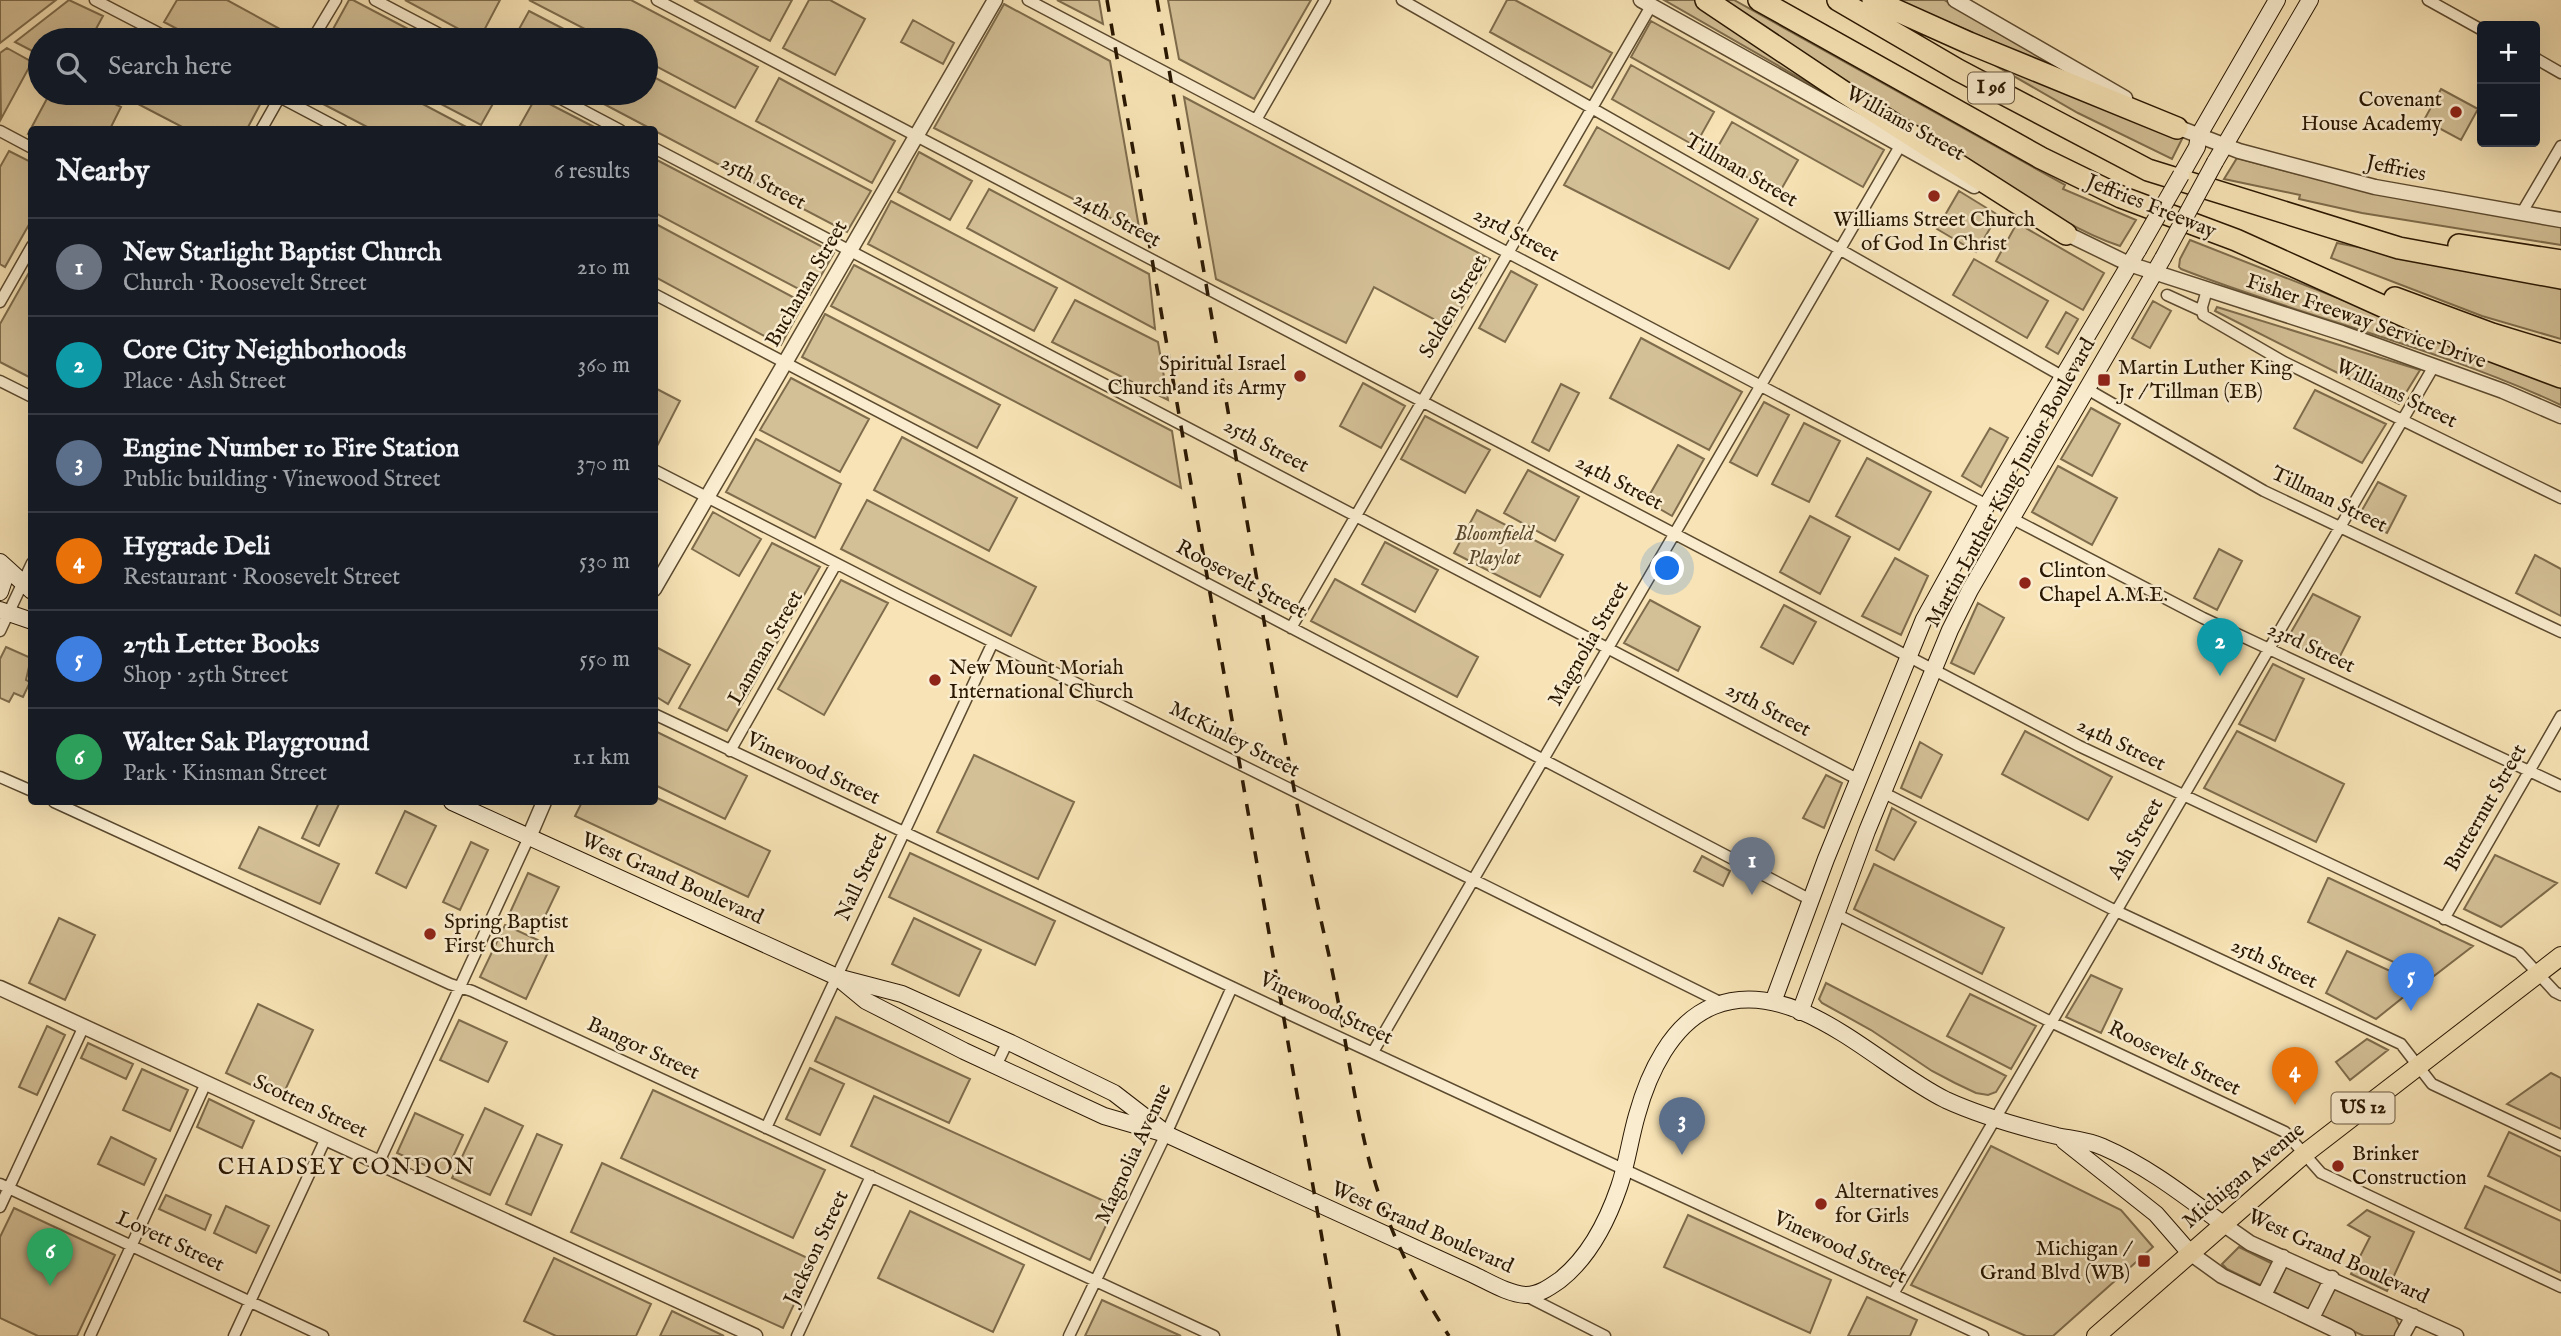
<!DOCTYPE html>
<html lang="en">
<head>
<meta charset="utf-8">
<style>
  :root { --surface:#171b24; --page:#20242c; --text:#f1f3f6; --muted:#9ea1a6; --line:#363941; --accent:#db2777 }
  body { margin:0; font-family:"IM FELL English",serif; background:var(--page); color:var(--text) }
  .controls { position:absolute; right:21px; top:21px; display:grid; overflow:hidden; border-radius:7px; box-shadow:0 7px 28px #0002 }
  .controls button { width:63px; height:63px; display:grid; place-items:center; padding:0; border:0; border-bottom:2px solid var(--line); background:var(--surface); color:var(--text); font:35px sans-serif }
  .you { position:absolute; left:1668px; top:569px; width:24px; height:24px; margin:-18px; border:5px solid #fff; border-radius:50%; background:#1a73e8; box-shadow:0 0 0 10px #1a73e833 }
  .badge { display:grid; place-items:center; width:46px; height:46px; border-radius:50%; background:var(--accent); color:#fff; font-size:23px; font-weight:700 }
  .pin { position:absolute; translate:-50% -58px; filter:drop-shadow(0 2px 4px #0008) }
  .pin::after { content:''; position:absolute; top:37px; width:24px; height:21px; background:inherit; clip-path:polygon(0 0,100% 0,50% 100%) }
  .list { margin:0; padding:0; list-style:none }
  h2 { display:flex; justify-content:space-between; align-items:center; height:91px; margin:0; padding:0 28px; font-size:30px }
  h2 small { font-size:23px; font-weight:400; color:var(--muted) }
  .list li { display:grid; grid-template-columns:46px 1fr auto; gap:21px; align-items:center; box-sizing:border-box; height:98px; padding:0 28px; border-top:2px solid var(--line) }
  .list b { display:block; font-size:26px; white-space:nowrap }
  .list p { margin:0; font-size:23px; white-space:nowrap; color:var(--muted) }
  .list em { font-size:23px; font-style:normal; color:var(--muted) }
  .icon { flex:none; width:38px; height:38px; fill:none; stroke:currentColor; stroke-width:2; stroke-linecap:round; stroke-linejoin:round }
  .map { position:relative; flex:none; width:2561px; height:1336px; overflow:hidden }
  .search { position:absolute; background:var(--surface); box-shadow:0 7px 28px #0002; left:28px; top:28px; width:630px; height:77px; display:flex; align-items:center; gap:18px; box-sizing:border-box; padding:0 24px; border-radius:38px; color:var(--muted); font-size:26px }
  .panel { position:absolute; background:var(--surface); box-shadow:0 7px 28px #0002; left:28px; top:126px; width:630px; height:679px; border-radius:7px }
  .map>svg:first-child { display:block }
</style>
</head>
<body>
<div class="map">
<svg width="2561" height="1336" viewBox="0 0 2561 1336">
  <rect width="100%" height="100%" fill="#f7e3b5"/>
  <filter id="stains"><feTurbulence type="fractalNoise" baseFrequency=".00286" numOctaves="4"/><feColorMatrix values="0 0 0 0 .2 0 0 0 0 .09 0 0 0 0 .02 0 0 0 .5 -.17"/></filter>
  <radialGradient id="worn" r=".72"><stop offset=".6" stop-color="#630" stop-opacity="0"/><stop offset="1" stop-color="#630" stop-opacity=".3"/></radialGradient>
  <path fill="#d4c097" stroke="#7e6c4c" stroke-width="2" d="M0 0H56L0 43Z
    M69 0 103 16 90 40H40V55L15 42Z
    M177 0H227L300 40H198L164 22Z
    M349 0H353L429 40H327Z
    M405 0H500L479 40Z
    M529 0H631L758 67 735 108 646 61V40H606Z
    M694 0H792L770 41Z
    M809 0H830L865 19 835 75 783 48Z
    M1057 0H1099L1103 24Z
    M1168 0H1311L1254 99 1179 59Z
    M1507 0H1515L1612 53 1592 88 1490 32Z
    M1664 0H1698L1937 157Z
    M1723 0H1734L2065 185 2063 189 2136 220 2120 246C2070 229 2026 197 1981 169 1894 114 1810 56 1723 0Z
    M1898 0H1944L2092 83V85C2028 55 1962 29 1898 0Z
    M1004 4 1110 61 1140 233 934 128Z
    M529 11 585 40H513Z
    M913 20 954 43 943 64 901 42Z
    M1651 21 1884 150 1863 187 1631 57Z
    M1963 47 2183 137 2172 159 2078 113Z
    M7 48 32 62 1 119 0 53Z
    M1631 65 1714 112 1695 146 1612 99Z
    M646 73 871 191 847 232 583 93H646Z
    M779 78 895 141 872 183 756 121Z
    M2441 89 2478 109 2461 140 2424 120Z
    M50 93H93L121 107 110 129 32 130 31 135 28 134Z
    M117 93H247L262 101 247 129H186Z
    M302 93H402L470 129H371Z
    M420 93H499L481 125Z
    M536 97 598 129H518Z
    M1184 97 1490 259 1450 328 1374 287 1346 343 1216 279Z
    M1732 122 1798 160 1778 195 1712 157Z
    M1597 127 1758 219 1729 269 1564 185Z
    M9 151 31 162V221L5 267 0 264V167Z
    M919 152 972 181 950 220 898 192Z
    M2237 158 2297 174 2561 227V245L2362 213 2299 199 2300 195 2224 179Z
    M655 159 834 253 810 295 655 213Z
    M989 189 1149 274 1155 329 967 228Z
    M1959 191 1998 215 1976 252 1937 229Z
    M891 201 1057 288 1034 331 868 244Z
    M654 223 804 303 781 345 655 277Z
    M2017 223 2104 273 2083 310 1996 261Z
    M2190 240 2561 386V405C2439 348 2307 318 2181 269L2179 267 2180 259Z
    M2337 243 2561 286V339L2482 316 2331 258Z
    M1974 259 2048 301 2027 338 1953 295Z
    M854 265 1172 431 1181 488 831 306Z
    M31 269V378L0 362V324Z
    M1511 271 1537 285 1505 342 1479 328Z
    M1075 300 1158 342 1168 400 1052 342Z
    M2153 301 2171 311 2150 348 2132 338Z
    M2217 307 2420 370 2399 404 2215 311Z
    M2066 312 2078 319 2058 354 2046 347Z
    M825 314 1000 405 977 448 802 357Z
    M1641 338 1742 392 1709 450 1610 398Z
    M791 378 869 419 840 472 760 430Z
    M1363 383 1405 406 1381 448 1340 426Z
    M1561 384 1579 393 1549 451 1532 442Z
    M655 388 680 401 655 450Z
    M2315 390 2386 424 2362 463 2294 428Z
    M1764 402 1789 415 1757 476 1730 462Z
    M2091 408 2120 424 2092 476 2061 459Z
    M1425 416 1490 450 1465 493 1401 459Z
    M1804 423 1840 441 1809 502 1772 484Z
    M1990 428 2008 438 1981 487 1962 476Z
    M902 437 1017 498 989 551 874 490Z
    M756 439 841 484 815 538 726 492Z
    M1678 445 1704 459 1672 516 1646 501Z
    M1867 458 1931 492 1899 550 1836 516Z
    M2058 466 2117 498 2092 545 2032 512Z
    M1528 470 1579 497 1555 541 1504 513Z
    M2378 482 2406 496 2387 533 2357 519Z
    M867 500 1036 587 1011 636 841 549Z
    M1477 510 1563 555 1540 597 1454 553Z
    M713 512 761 539 739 576 692 549Z
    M1810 516 1850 537 1820 594 1780 572Z
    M1385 542 1438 570 1415 612 1362 584Z
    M772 543 820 567 727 731 679 708Z
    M2219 549 2242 561 2217 610 2194 598Z
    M2535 555 2561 569V616L2516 593Z
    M1895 558 1928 576 1901 635 1862 616Z
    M1335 579 1478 657 1457 697 1311 621Z
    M841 580 888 603 824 715 778 689Z
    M2313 594 2360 617 2336 664 2286 641Z
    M1650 600 1700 627 1678 671 1624 643Z
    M1978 603 2004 618 1974 674 1951 663Z
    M1784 605 1816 622 1793 664 1761 647Z
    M654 646 690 665 668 704 655 696Z
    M6 647 31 658 26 680 30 682 23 697 14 693 9 702 0 698V659Z
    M2273 664 2304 679 2275 741 2239 724Z
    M655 731 747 776 725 819 655 785Z
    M2025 731 2112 777 2088 820 2002 774Z
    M2237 731 2344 784 2316 842 2204 788Z
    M1920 742 1942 755 1921 798 1901 788Z
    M974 755 1074 802 1038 879 937 832Z
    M1826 775 1842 783 1824 828 1803 818Z
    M655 797 770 851 748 897 575 816 582 802H654Z
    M319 802H340L319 846 302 838Z
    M1892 808 1916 822 1894 860 1876 850Z
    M405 811 436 826 406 888 376 873Z
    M259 827 339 864 320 904 239 868Z
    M471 842 488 850 460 910 443 902Z
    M910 853 1055 921 1035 965 889 897Z
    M2495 855 2557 883 2501 927 2464 909Z
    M1702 856 1730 871 1723 886 1694 871Z
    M1874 864 2004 928 1982 974 1854 909Z
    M528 873 559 887 538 931 508 917Z
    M2328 878H2329L2473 946 2430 979 2308 922Z
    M59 918 95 935 65 1000 29 983Z
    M914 918 981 950 959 996 892 964Z
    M505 925 551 946 526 999 480 977Z
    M2347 951 2401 976 2411 991 2376 1019 2326 993Z
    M2091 975 2122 989 2101 1033 2066 1017Z
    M1826 983 2006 1076 1996 1092 1988 1095 1976 1093 1955 1083 1932 1071 1871 1030 1822 1003 1819 999Z
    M1970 994 2036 1026 2011 1069 1947 1036Z
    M258 1004 313 1030 281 1099 226 1073Z
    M836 1017 970 1079 949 1123 815 1061Z
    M459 1020 507 1042 488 1082 440 1060Z
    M47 1026 65 1035 37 1095 19 1087Z
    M2367 1039 2388 1050 2350 1080 2336 1062Z
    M88 1043 133 1064 126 1079 81 1058Z
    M810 1068 844 1084 820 1135 786 1119Z
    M142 1069 188 1090 170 1131 123 1110Z
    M2551 1073 2561 1078V1129L2507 1104Z
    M653 1090 825 1170 793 1238 621 1158Z
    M874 1096 1115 1206 1090 1260 851 1146Z
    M209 1099 254 1121 242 1148 197 1127Z
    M485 1108 523 1126 490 1195 452 1178Z
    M415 1113 463 1135 445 1174 397 1153Z
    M2509 1132 2561 1157V1211L2488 1176Z
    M537 1134 562 1145 531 1215 506 1204Z
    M111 1137 156 1159 144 1185 98 1164Z
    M1991 1146 2121 1210 2153 1247 2053 1336H2026L1911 1285Z
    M602 1163 814 1261 783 1328 571 1232Z
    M2485 1186 2561 1221V1273L2465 1228Z
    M166 1195 211 1215 205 1230 159 1209Z
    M226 1206 269 1226 256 1253 214 1233Z
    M14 1208 115 1255 77 1336H38L0 1318V1237Z
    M2367 1210 2414 1232 2387 1291 2351 1274 2370 1237 2348 1225Z
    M910 1211 1024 1265 993 1332 878 1278Z
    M1688 1215 1831 1280 1810 1333 1664 1267Z
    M2239 1247 2273 1264 2262 1286 2227 1269 2222 1264Z
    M554 1258 651 1304 636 1336H556L524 1321Z
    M2287 1265 2325 1282 2309 1310 2274 1292Z
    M2335 1289 2394 1314 2400 1327 2397 1336H2364L2324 1318 2321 1313Z
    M1867 1297 1917 1320 1910 1336H1848Z
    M1102 1300 1181 1336H1085Z
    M672 1311 724 1336H660Z"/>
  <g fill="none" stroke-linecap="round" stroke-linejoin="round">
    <defs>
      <path id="minor" d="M95 0 172 40
        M375 0 451 40
        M657 0 2079 746 2519 953 2555 992 2561 995
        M1028 0 1987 505
        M1402 0 2062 376
        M2428 0 2482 30
        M312 40 336 0
        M2535 58 2561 73
        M272 93 342 130
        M550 93 620 130
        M1256 120 1325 0
        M261 130 282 93
        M0 131 32 148
        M654 148 1859 780
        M2521 214 2561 146
        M2207 290 2202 307 2203 315 2284 362 2561 498
        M654 294 1811 900
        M2167 295 2202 311
        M0 302 32 246
        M0 381 32 397
        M2087 389 2264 491 2561 632
        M654 470 900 596 1722 1003
        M2011 518 2203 618 2561 786
        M1291 628 1651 6
        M0 631 32 563
        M654 714 1289 1014 1983 1336
        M730 751 836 564
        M0 777 32 791
        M1884 793 2116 911 2401 1044 2432 1084 2561 1145
        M54 802 450 984 472 991 1214 1336
        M1836 914 2051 1022 2285 1132 2321 1173 2561 1287
        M2444 919 2561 716
        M1373 1052 1900 146
        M996 1066 1008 1041
        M766 1128 993 642
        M379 1162 529 837
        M0 1184 323 1336
        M0 1207 84 1026
        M1893 1294 2434 366
        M1526 1296 1605 1336
        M90 1336 206 1083
        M234 1336 326 1138
        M797 1336 871 1176
        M1069 1336 1166 1134 1232 987"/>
      <path id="tertiary" d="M1641 0 1974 186
        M1955 0 2125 98
        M2169 124 2239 151 2375 187 2561 220
        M2061 231 2129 264 2342 333 2503 391 2561 416
        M654 589 995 0
        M529 837 544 802
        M0 988 755 1336
        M2223 1224 2250 1243 2456 1336
        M2190 1253 2222 1276 2348 1336
        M2264 1295 2283 1257
        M2312 1318 2332 1278
        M2402 1336 2413 1316"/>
      <path id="secondary" d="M2215 162 2310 0
        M2181 175 2197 147 2199 135 2277 0
        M0 562 32 591
        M0 592 5 577 1 563
        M0 610 32 621
        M452 802 837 977 902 994 1011 1043 1114 1093 1162 1130
        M837 977 866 1001 964 1051 1104 1116 1166 1134 1472 1274C1489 1282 1508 1294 1526 1295 1539 1295 1550 1287 1560 1280 1589 1257 1607 1222 1619 1187 1627 1164 1630 1139 1637 1115 1648 1075 1671 1023 1714 1006 1795 974 1878 1067 1946 1100 1981 1116 2020 1127 2057 1136 2072 1139 2088 1140 2103 1147 2147 1166 2185 1196 2223 1224
        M1773 1002 1826 859 1924 619 1987 505 2138 250
        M1800 1012 1867 831 1950 630 1970 590 2163 258
        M2064 1141 2156 1214 2190 1253"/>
      <path id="primary" d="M2096 1336 2303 1155 2561 956"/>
      <path id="motorway" d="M1706 0 1842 91 2066 234
        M1759 0 2041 158 2121 197 2236 240 2431 328 2561 377
        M1838 0 1958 70 2148 170 2399 248 2561 278
        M1873 0 1969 43 2177 128
        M2459 245 2561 261
        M2395 298 2492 334 2561 355"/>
    </defs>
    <use href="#minor" stroke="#5c4a2f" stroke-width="13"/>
    <use href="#tertiary" stroke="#5c4a2f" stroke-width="17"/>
    <use href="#secondary" stroke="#291702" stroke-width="18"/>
    <use href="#primary" stroke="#291702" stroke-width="20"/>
    <use href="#motorway" stroke="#291702" stroke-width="24"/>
    <use href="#minor" stroke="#faedcf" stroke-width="10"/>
    <use href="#tertiary" stroke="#faedcf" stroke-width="14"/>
    <use href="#secondary" stroke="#faedcf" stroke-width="16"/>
    <use href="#primary" stroke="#f7e3b5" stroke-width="18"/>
    <use href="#motorway" stroke="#f7e3b5" stroke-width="21"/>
    <path stroke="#291702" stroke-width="3.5" stroke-dasharray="12 12" stroke-linecap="butt" d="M1107 0 1339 1336
      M1157 0C1184 156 1211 313 1238 469 1266 630 1291 792 1328 951 1344 1023 1352 1096 1371 1168 1387 1228 1415 1284 1449 1336"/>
    <defs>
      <path id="secondary-bridge" d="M2138 250 2181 175
        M2163 258 2215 162"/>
    </defs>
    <use href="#secondary-bridge" stroke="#291702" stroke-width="18" stroke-linecap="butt"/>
    <use href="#secondary-bridge" stroke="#faedcf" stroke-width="16"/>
  </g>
  <g fill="#8f2418" stroke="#faedcf" stroke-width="2.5">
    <circle cx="2456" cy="112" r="7"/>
    <circle cx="1934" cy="196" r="7"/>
    <circle cx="1300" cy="376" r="7"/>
    <rect x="2097" y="373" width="14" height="14" rx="3.5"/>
    <circle cx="2025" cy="583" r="7"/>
    <circle cx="935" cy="680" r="7"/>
    <circle cx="430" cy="934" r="7"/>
    <circle cx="2338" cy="1166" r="7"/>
    <circle cx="1821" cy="1204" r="7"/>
    <rect x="2137" y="1254" width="14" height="14" rx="3.5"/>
  </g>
  <g text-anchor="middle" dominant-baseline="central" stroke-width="5" stroke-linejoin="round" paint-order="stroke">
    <g fill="#faedcf" stroke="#685740" stroke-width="2">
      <rect x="1968" y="72.5" width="46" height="31" rx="5"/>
      <rect x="2331.5" y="1092.5" width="63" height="31" rx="5"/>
    </g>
    <g font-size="19" font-weight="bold" fill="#291702">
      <text x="1991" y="88">I 96</text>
      <text x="2363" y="1108">US 12</text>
    </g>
    <g font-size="21" fill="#291702" stroke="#faedcf" text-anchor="start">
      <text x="2442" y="100" text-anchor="end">Covenant<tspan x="2442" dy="24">House Academy</tspan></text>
      <text x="1934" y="220" text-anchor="middle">Williams Street Church<tspan x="1934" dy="24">of God In Christ</tspan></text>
      <text x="1286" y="364" text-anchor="end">Spiritual Israel<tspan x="1286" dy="24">Church and its Army</tspan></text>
      <text x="2118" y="368">Martin Luther King<tspan x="2118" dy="24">Jr / Tillman (EB)</tspan></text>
      <text x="2039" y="571">Clinton<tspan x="2039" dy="24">Chapel A.M.E.</tspan></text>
      <text x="949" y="668">New Mount Moriah<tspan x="949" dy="24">International Church</tspan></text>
      <text x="444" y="922">Spring Baptist<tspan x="444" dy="24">First Church</tspan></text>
      <text x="2352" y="1154">Brinker<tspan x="2352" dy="24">Construction</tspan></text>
      <text x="1835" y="1192">Alternatives<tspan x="1835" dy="24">for Girls</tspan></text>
      <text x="2130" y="1249" text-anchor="end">Michigan /<tspan x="2130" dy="24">Grand Blvd (WB)</tspan></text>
    </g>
    <g font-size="21" fill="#291702" stroke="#faedcf">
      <text transform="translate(1905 124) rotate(29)">Williams Street</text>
      <text transform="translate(2396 169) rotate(12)">Jeffries</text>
      <text transform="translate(1741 171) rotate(30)">Tillman Street</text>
      <text transform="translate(763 183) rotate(28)">25th Street</text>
      <text transform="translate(2151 207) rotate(22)">Jeffries Freeway</text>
      <text transform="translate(1117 220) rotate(28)">24th Street</text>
      <text transform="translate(1516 235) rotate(28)">23rd Street</text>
      <text transform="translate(807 284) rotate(-60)">Buchanan Street</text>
      <text transform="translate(1454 307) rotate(-60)">Selden Street</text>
      <text transform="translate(2366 322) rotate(19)">Fisher Freeway Service Drive</text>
      <text transform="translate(2396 394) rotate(26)">Williams Street</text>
      <text transform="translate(1266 446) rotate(28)">25th Street</text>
      <text transform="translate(1619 483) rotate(28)">24th Street</text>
      <text transform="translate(2011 483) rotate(-61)">Martin Luther King Junior Boulevard</text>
      <text transform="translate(2329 500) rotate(26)">Tillman Street</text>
      <text transform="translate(1241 580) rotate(28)">Roosevelt Street</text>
      <text transform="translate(1589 644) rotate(-60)">Magnolia Street</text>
      <text transform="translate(766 648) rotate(-60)">Lanman Street</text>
      <text transform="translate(2311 648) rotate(25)">23rd Street</text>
      <text transform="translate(1768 710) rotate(28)">25th Street</text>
      <text transform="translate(1234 740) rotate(27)">McKinley Street</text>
      <text transform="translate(2121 745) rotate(26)">24th Street</text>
      <text transform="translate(813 769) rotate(25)">Vinewood Street</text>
      <text transform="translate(2486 808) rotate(-60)">Butternut Street</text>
      <text transform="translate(2136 839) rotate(-60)">Ash Street</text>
      <text transform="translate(862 877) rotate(-65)">Nall Street</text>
      <text transform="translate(672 879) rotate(24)">West Grand Boulevard</text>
      <text transform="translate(2274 964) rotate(25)">25th Street</text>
      <text transform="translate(1326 1009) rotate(25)">Vinewood Street</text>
      <text transform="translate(643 1049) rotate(25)">Bangor Street</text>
      <text transform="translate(2174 1059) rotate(26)">Roosevelt Street</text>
      <text transform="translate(310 1107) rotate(25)">Scotten Street</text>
      <text transform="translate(1134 1154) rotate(-65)">Magnolia Avenue</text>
      <text transform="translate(2244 1176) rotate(-40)">Michigan Avenue</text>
      <text transform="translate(1422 1228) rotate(24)">West Grand Boulevard</text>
      <text transform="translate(170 1242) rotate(25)">Lovett Street</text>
      <text transform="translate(817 1248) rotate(-65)">Jackson Street</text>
      <text transform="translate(1840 1248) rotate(25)">Vinewood Street</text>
      <text transform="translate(2338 1257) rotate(25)">West Grand Boulevard</text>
    </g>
    <g font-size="21" font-style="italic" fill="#5c4a2f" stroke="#faedcf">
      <text x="1494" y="534">Bloomfield<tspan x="1494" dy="24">Playlot</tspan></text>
    </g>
    <g font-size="23" letter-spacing="2" fill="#291702" stroke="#faedcf">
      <text x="347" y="1167">CHADSEY CONDON</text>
    </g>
  </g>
  <rect width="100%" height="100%" filter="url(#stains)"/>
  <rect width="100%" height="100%" fill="url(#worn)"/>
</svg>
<div class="controls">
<button>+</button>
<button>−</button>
</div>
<div class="you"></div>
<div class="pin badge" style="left:1752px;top:895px;background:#6b7280">1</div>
<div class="pin badge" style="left:2220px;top:676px;background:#0f9aa8">2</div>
<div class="pin badge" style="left:1682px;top:1155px;background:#5c6f8a">3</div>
<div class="pin badge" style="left:2295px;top:1105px;background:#e8710a">4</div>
<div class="pin badge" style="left:2411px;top:1011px;background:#3f7fe0">5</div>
<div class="pin badge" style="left:50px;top:1286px;background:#2e9e5b">6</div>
<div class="search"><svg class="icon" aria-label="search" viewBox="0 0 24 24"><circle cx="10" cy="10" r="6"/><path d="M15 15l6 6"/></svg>Search here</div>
<section class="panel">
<h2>Nearby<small>6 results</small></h2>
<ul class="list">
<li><span class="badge" style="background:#6b7280">1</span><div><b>New Starlight Baptist Church</b><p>Church · Roosevelt Street</p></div><em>210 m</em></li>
<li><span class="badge" style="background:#0f9aa8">2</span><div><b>Core City Neighborhoods</b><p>Place · Ash Street</p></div><em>360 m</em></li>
<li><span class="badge" style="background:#5c6f8a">3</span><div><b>Engine Number 10 Fire Station</b><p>Public building · Vinewood Street</p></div><em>370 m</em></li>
<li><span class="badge" style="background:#e8710a">4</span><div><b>Hygrade Deli</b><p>Restaurant · Roosevelt Street</p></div><em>530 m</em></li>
<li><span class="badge" style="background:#3f7fe0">5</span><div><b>27th Letter Books</b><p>Shop · 25th Street</p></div><em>550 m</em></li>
<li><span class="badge" style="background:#2e9e5b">6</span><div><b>Walter Sak Playground</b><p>Park · Kinsman Street</p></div><em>1.1 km</em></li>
</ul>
</section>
</div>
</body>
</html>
